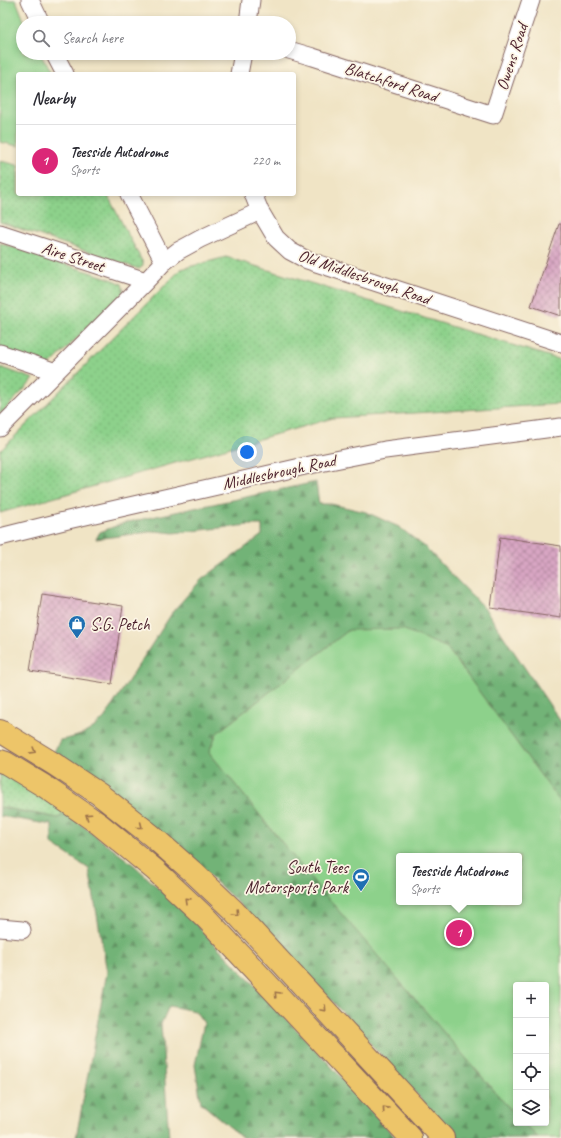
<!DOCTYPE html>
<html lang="en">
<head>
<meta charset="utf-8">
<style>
  :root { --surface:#fff; --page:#f2f2f3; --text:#2b2b33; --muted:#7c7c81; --line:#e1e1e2; --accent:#db2777 }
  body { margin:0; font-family:Caveat,sans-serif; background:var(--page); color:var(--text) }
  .controls { position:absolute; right:12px; bottom:12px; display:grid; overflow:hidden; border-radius:4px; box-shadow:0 2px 6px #0003 }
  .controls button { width:36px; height:36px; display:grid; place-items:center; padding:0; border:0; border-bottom:1px solid var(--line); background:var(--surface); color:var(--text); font:20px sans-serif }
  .you { position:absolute; left:247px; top:452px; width:14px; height:14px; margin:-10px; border:3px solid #fff; border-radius:50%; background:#1a73e8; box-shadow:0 0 0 6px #1a73e833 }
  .badge { display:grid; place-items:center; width:26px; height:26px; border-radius:50%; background:var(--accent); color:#fff; font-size:13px; font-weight:700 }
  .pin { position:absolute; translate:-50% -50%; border:2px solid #fff; box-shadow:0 1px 4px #0006 }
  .popup { position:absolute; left:396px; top:853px; width:126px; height:52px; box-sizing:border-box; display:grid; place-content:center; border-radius:4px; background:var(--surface); filter:drop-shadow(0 1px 3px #0005); font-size:13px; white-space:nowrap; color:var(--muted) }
  .popup b { font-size:15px; color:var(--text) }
  .popup::after { content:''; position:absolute; left:50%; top:100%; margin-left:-8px; border:8px solid transparent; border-top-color:var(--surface) }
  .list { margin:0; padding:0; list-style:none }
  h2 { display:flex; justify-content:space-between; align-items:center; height:52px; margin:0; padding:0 16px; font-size:17px }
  h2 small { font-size:13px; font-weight:400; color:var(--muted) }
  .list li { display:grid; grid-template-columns:26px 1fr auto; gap:12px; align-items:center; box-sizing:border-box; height:72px; padding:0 16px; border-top:1px solid var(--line) }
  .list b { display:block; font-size:15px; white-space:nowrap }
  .list p { margin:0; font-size:13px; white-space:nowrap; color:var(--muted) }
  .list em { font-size:13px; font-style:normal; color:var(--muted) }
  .icon { flex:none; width:22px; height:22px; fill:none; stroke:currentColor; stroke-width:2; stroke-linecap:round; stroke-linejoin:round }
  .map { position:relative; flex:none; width:561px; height:1138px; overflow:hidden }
  .search { position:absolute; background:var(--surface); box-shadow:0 2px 6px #0003; left:16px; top:16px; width:280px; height:44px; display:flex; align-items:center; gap:10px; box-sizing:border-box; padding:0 14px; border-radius:22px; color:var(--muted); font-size:15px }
  .panel { position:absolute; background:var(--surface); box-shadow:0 2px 6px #0003; left:16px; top:72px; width:280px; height:124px; border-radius:4px }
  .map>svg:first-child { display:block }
</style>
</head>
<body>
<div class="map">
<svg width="561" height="1138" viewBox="0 0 561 1138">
  <defs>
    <pattern id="grass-dots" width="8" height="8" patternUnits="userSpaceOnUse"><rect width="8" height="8" fill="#8dd18b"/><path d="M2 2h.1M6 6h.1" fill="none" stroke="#7bb378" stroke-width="1.8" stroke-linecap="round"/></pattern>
    <pattern id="forest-firs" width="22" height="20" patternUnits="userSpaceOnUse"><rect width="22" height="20" fill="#72b377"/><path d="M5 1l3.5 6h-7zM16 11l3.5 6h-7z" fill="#609162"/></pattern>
    <pattern id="building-cross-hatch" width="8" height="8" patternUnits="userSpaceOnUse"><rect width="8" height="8" fill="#d8a6c3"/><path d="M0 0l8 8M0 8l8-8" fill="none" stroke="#b1879f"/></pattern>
  </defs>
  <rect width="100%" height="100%" fill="#fcf5e5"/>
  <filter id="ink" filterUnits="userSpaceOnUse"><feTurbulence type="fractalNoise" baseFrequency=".025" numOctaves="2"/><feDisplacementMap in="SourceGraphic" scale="8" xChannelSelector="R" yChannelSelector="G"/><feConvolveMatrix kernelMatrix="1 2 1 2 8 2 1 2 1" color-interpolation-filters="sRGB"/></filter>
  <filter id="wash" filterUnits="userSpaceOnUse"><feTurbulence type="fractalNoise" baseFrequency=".012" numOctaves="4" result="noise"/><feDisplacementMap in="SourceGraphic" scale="16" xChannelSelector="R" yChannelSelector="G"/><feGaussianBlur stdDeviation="0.9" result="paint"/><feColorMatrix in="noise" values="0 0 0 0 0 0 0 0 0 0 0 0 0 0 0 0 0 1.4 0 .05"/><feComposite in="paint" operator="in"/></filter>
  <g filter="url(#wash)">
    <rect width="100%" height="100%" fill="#f0e4c5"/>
    <path fill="url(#grass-dots)" stroke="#6c785b" d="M0 161 18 165V194H106L108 196 143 263V266L139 269 0 222Z
      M0 243 114 280 122 284 124 292 49 366 0 350Z
      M226 257 561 360V404L333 418 0 513V451L181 269Z
      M0 367 34 379 0 415Z
      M0 772 7 774 66 813 58 818 0 807Z"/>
    <path fill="url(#forest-firs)" stroke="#5e6951" d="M316 482 319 504H331L366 512 399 527 425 547 486 610 561 722V803L447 648 349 630 217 733 209 752 314 882 516 1116V1123H523L539 1138H456L275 938 191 858 54 752 60 740C80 737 91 732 105 717L174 610 201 580 262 535V525H249L173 533 156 531 96 539 100 532 124 523Z
      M0 807 58 818 66 813 135 866 190 918 320 1054 396 1138H243L201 1103 195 1065 204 1023 195 1011 169 1006 161 1024 169 1138H76L107 972 89 869 52 844V825L0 816Z"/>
    <path fill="#8dd18b" stroke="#6c785b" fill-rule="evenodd" d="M0 0H16L25 23H23V53H40L51 74H18V146L0 142Z
      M402 629 447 648 561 803V1138H539L523 1123H546V985H516V1116L314 882 209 752 217 733 349 630ZM399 856H519V902H399Z"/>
    <g id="blocks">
      <path fill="url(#building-cross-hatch)" d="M559 224H561V316L531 306Z
        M500 537 561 546V618L491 608Z
        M42 594 123 606 112 684 30 671Z"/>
    </g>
  </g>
  <g filter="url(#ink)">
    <use href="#blocks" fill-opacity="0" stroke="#846461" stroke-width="1"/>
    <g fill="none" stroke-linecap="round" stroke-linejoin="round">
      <defs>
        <path id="street" d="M30 0 41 23
          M248 23 251 0
          M289 50 313 57 493 115 531 0
          M54 53 65 74
          M239 74 243 53
          M129 194 164 262
          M253 194 260 211
          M0 233 146 281
          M0 353 56 372
          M0 428 146 281 164 262 178 251 200 239 260 211 276 238 290 251 307 260 561 343
          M0 537 68 520 305 466 385 450 561 427
          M0 928 22 930"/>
        <path id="highway" d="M0 731 54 764 99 794 151 835 193 872 233 910 443 1138
          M0 761 6 763 44 786 99 824 155 870 207 919 411 1138"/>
      </defs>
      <use href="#street" stroke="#846461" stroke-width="19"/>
      <use href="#highway" stroke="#846461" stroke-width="24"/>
      <use href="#street" stroke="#fff" stroke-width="17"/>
      <use href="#highway" stroke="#edc569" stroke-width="22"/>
    </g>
    <defs><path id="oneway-chevron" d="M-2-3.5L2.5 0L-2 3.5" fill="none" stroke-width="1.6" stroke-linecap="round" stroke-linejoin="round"/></defs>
    <g stroke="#9c724a">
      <use href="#oneway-chevron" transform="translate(33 751) rotate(31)"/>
      <use href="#oneway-chevron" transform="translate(88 816) rotate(-146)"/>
      <use href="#oneway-chevron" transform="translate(140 826) rotate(38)"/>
      <use href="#oneway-chevron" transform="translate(187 900) rotate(-136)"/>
      <use href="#oneway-chevron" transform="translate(236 913) rotate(47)"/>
      <use href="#oneway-chevron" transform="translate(277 994) rotate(-133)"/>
      <use href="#oneway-chevron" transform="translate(324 1009) rotate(47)"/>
      <use href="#oneway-chevron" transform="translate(385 1109) rotate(-132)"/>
    </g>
  </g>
  <defs>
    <symbol id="shop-pin" viewBox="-11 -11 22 30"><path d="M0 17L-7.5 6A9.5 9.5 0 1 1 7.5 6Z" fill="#1f6fb2" stroke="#fcf5e5"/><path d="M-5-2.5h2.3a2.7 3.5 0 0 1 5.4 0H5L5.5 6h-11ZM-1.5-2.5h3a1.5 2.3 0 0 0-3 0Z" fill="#fff"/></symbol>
    <symbol id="stadium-pin" viewBox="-11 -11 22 30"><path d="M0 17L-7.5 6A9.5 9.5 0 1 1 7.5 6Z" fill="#1f6fb2" stroke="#fcf5e5"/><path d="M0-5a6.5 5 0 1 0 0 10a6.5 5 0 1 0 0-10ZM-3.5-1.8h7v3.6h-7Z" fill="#fff"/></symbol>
  </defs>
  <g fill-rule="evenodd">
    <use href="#shop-pin" x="67" y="614" width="20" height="27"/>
    <use href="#stadium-pin" x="351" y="867" width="20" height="27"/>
  </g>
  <g text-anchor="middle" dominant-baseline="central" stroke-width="3.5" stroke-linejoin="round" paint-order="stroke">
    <g font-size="17" fill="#4a1f2b" stroke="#fcf5e5">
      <text transform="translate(512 57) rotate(-72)">Owens Road</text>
      <text transform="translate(391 82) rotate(18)">Blatchford Road</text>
      <text transform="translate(73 257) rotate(18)">Aire Street</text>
      <text transform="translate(364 277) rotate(19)">Old Middlesbrough Road</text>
      <text transform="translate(279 472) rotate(-12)">Middlesbrough Road</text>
    </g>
    <g font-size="17" fill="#4a1f2b" stroke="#fcf5e5" text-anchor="start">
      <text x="90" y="624">S.G. Petch</text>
      <text x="348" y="867" text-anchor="end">South Tees<tspan x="348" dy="20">Motorsports Park</tspan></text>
    </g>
  </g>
</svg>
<div class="controls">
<button>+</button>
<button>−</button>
<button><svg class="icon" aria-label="locate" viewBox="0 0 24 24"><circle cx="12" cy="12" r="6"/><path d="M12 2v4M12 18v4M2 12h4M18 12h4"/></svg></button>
<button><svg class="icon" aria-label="layers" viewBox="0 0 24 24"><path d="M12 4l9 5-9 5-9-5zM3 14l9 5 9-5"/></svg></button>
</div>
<div class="you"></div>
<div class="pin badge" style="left:459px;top:933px">1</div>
<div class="popup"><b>Teesside Autodrome</b>Sports</div>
<div class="search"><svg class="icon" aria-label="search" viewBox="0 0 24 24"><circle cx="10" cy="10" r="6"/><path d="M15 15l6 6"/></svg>Search here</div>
<section class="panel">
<h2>Nearby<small></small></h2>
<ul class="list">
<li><span class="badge">1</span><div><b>Teesside Autodrome</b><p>Sports</p></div><em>220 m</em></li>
</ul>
</section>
</div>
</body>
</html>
